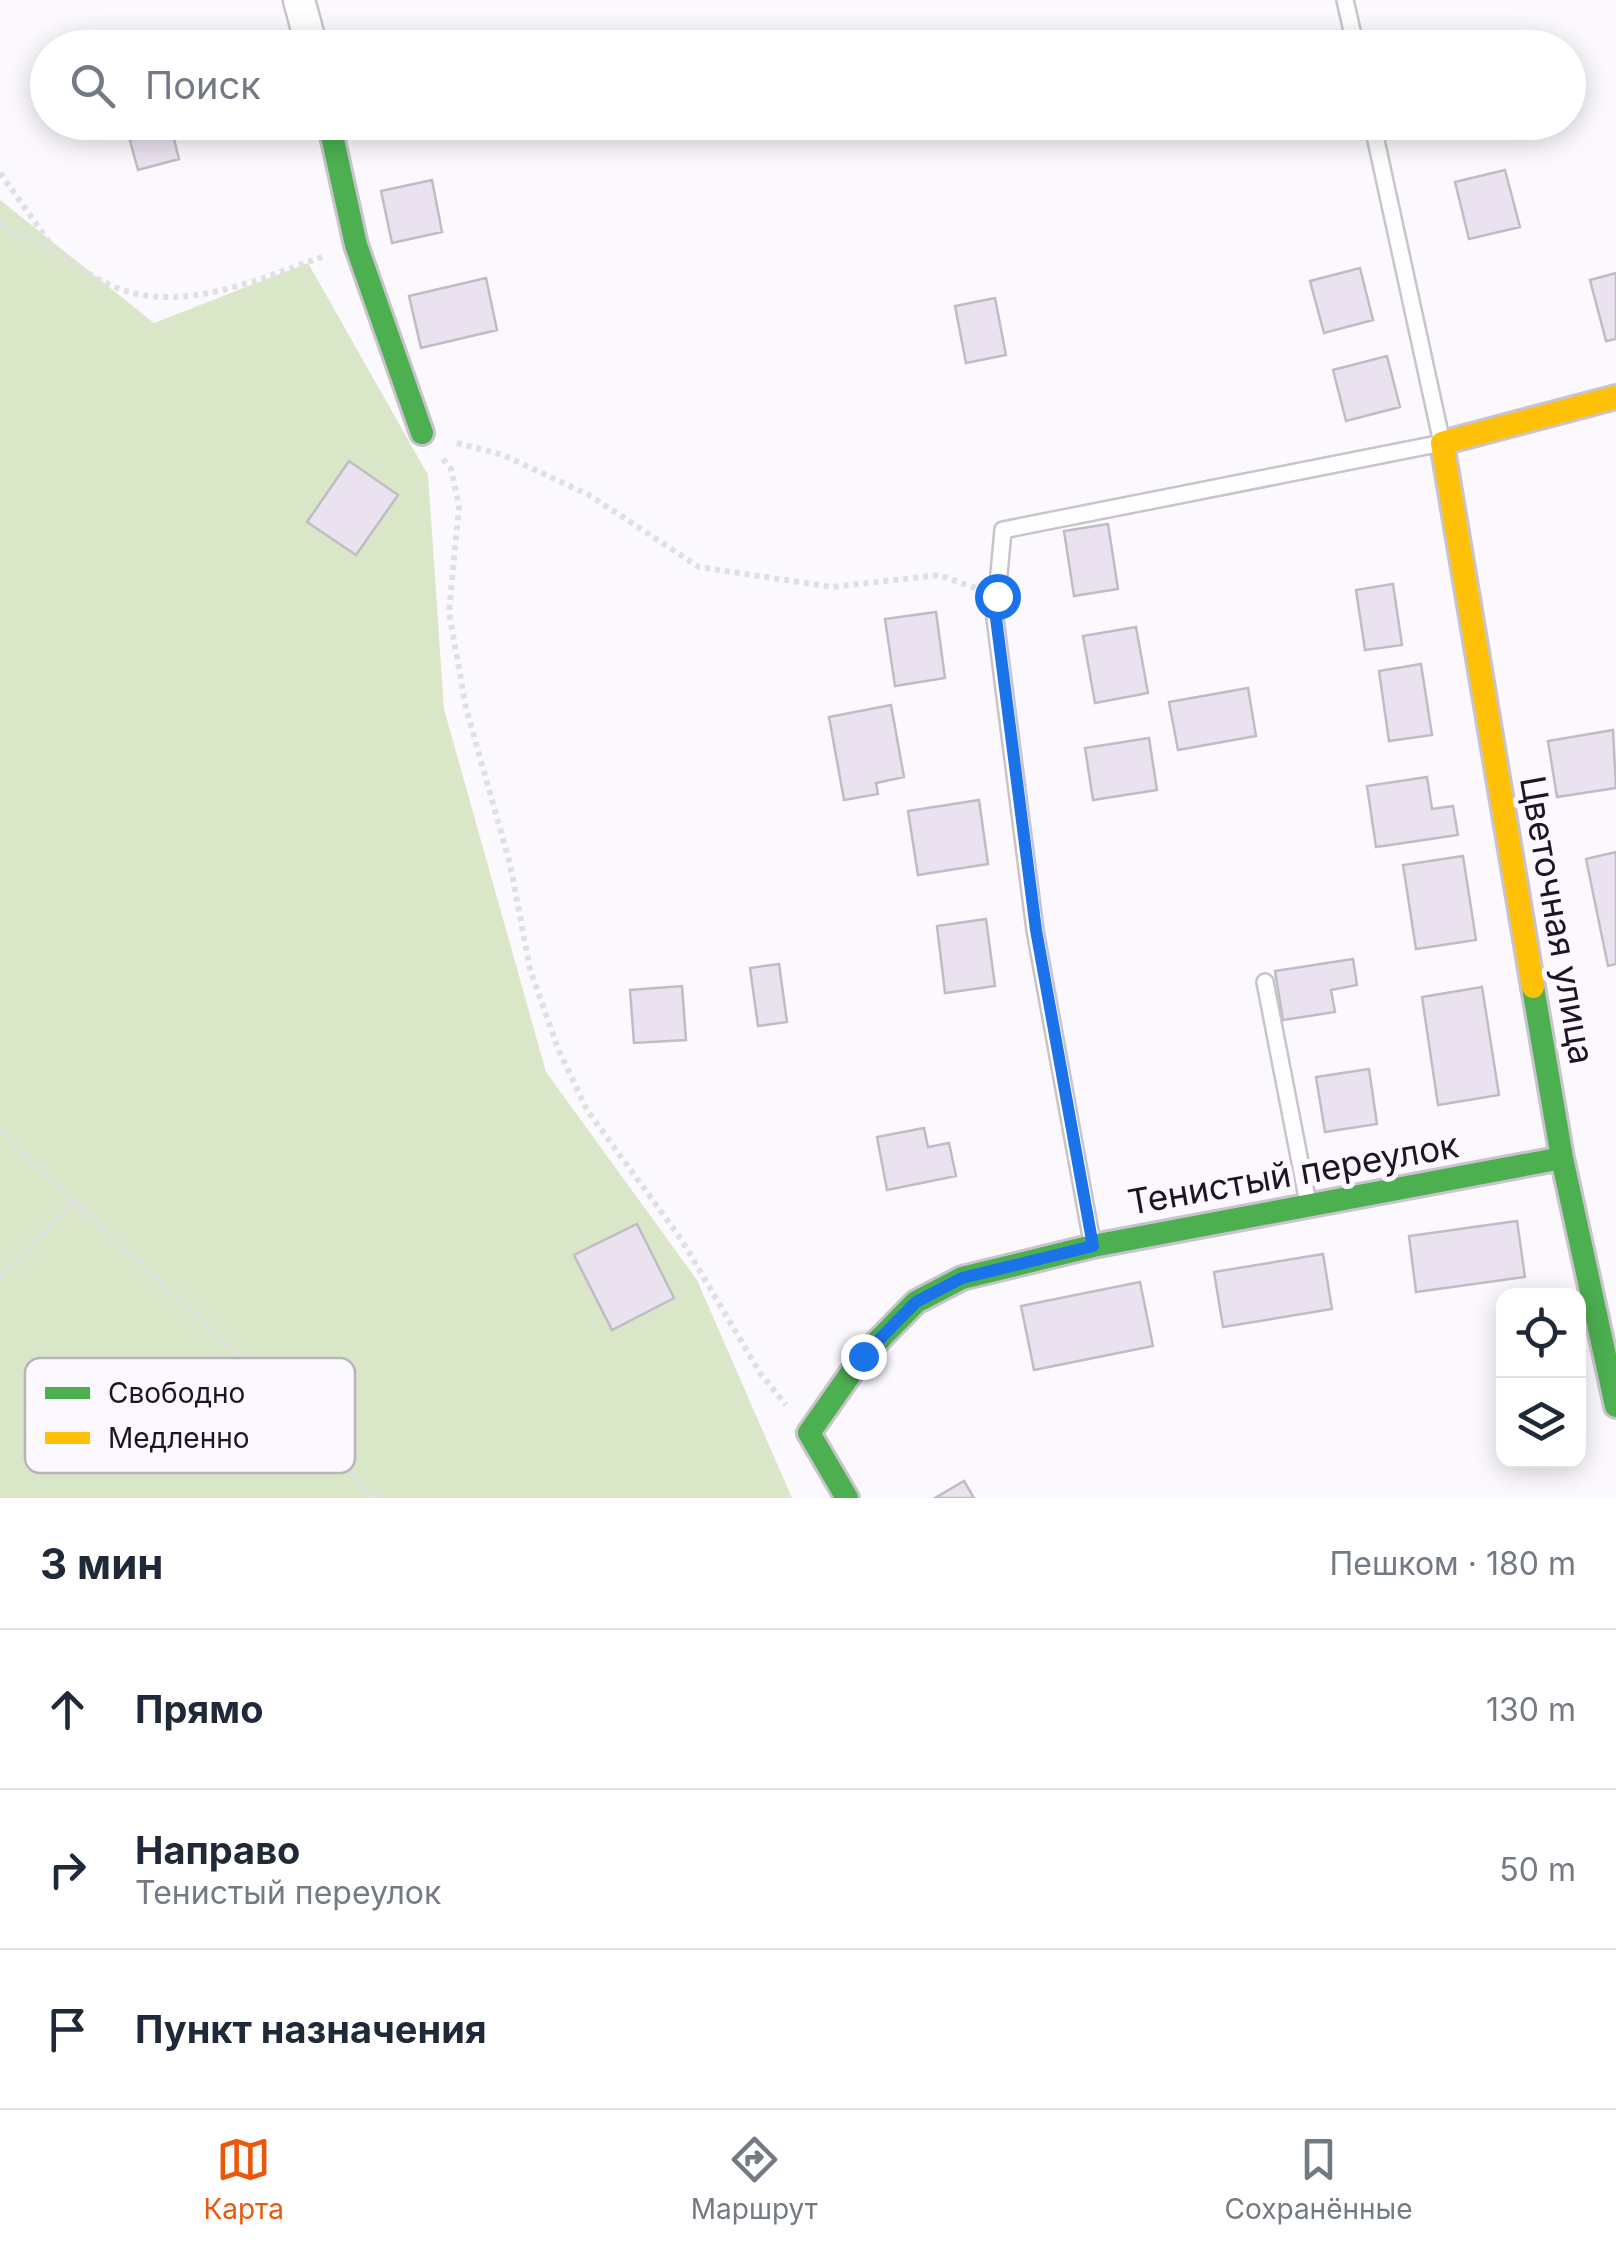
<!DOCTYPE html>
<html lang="ru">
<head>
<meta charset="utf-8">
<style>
  :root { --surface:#fff; --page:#f6f6f7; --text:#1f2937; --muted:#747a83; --line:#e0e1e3; --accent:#ea580c }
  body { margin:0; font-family:Inter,sans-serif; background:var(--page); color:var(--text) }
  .controls { position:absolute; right:30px; bottom:30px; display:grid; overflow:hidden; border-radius:20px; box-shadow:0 5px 25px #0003 }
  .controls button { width:90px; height:90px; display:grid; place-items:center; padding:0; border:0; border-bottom:2px solid var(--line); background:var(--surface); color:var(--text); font:50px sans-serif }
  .stop { position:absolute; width:30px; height:30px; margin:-22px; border:8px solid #1a73e8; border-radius:50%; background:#fff }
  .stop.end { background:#1a73e8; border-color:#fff; box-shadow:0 2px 10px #0008 }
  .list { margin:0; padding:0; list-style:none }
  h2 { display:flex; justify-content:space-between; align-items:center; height:130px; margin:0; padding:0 40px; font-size:42px }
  h2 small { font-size:32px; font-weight:400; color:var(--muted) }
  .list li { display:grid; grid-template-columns:65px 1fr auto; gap:30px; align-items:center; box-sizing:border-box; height:160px; padding:0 40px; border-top:2px solid var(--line) }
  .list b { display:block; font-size:38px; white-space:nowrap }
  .list p { margin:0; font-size:32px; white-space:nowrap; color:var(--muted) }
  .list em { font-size:32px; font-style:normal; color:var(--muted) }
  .icon { flex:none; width:55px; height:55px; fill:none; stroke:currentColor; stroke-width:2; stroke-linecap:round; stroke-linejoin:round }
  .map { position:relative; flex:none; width:1616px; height:1498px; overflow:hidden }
  .search { position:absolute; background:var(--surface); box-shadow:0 5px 25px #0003; left:30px; right:30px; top:30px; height:110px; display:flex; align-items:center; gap:25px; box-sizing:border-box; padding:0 35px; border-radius:55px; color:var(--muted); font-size:38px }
  .sheet { height:610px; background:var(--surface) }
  nav { display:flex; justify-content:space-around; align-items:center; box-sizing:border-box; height:140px; border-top:2px solid var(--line); background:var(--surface); font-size:28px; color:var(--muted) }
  nav a { display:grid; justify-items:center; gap:5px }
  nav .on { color:var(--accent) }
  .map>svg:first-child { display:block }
</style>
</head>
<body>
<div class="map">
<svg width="1616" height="1498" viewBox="0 0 1616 1498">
  <rect width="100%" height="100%" fill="#fcf9fe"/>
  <path fill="#d9e6c7" d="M0 200 154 323 308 263 428 475 444 709 546 1072 697 1280 792 1498H0Z"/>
  <path fill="#eae2ef" stroke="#c1bcc4" stroke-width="2.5" d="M171 127 179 159 138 170 129 137Z
    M1505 170 1520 227 1469 239 1455 182Z
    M432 180 442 232 392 243 381 191Z
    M1360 268 1373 320 1324 333 1310 281Z
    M1616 273V339L1606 341 1590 280Z
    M486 278 497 330 421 348 409 296Z
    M995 298 1006 355 966 363 955 306Z
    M1387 356 1400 407 1346 421 1333 370Z
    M349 461 398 495 356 555 307 522Z
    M1108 524 1118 589 1074 596 1064 531Z
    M1393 584 1402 645 1365 650 1356 590Z
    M936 612 945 678 895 686 885 619Z
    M1136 627 1148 693 1095 703 1083 636Z
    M1421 664 1432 735 1389 741 1379 671Z
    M1248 688 1256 736 1178 750 1169 702Z
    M891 705 904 777 876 783 878 794 844 800 829 717Z
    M1613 730 1616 788 1557 797 1548 741Z
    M1149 738 1157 790 1093 800 1085 748Z
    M1427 777 1432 809 1453 806 1458 835 1376 847 1367 786Z
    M979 800 988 864 918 875 908 811Z
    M1616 852V964L1608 966 1586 859Z
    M1463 856 1476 940 1416 949 1403 865Z
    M986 919 995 986 945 993 937 926Z
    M1353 959 1357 985 1331 990 1335 1012 1283 1020 1275 971Z
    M779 964 787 1022 758 1026 750 968Z
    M682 986 686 1040 634 1043 630 990Z
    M1482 987 1499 1095 1438 1105 1422 997Z
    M1369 1069 1377 1124 1325 1132 1316 1077Z
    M924 1128 928 1147 949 1143 956 1176 887 1190 877 1137Z
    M1517 1221 1525 1277 1416 1292 1409 1236Z
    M637 1224 674 1298 612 1330 574 1255Z
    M1323 1254 1332 1309 1223 1327 1214 1272Z
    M1140 1282 1153 1346 1034 1370 1021 1306Z
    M964 1481 974 1498H935Z"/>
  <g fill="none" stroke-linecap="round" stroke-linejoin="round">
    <defs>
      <path id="lane" d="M1345 0 1356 48
        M1265 982 1308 1203
        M1092 1242 1035 930 995 618 1003 530 1442 443 1372 122"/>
      <path id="street" d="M299 0 312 48"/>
      <path id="fast" d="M329 122 356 245 422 433
        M1533 987 1562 1158 1616 1406
        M847 1498 809 1433 863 1356 916 1302 962 1278 1093 1246 1562 1158"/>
      <path id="slow" d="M1533 987 1442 443 1616 397"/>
    </defs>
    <use href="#lane" stroke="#c9c4cc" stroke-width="20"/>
    <use href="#street" stroke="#c9c4cc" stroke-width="35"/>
    <use href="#fast" stroke="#c9c4cc" stroke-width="28"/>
    <use href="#slow" stroke="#c9c4cc" stroke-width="28"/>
    <path stroke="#e1e0e1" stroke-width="6" stroke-dasharray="5 5" stroke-linecap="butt" d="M0 173 54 249
      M0 226C40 239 71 266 108 284 176 317 256 280 322 257
      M457 443 503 455 589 495 699 567 832 587 939 575 978 589
      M443 459 451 469 459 506 449 612 466 708 510 864 530 969 558 1049 587 1110 681 1239 760 1373 786 1405
      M0 1131 301 1415 374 1498
      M0 1278 74 1201"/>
    <use href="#lane" stroke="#fffeff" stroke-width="15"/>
    <use href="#street" stroke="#fffeff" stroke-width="30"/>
    <use href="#fast" stroke="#4caf50" stroke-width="22"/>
    <use href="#slow" stroke="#ffc107" stroke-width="22"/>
  </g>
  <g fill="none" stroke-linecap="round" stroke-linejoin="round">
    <path stroke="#1a73e8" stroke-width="12" d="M863 1356 916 1302 962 1278 1093 1246 1036 930 996 618 997 596"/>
  </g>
  <g text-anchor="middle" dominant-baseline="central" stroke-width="10" stroke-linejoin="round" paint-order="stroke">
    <g font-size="35" fill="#1d1521" stroke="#fcf8ff">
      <text transform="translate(1558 920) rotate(80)">Цветочная улица</text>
      <text transform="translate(1293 1173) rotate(-10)">Тенистый переулок</text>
    </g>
  </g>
  <rect x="25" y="1358" width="330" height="115" rx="15" fill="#fcf8ff" stroke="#b9b4bc" stroke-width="2.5"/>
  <rect x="45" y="1387" width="45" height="12" fill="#4caf50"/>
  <rect x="45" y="1432" width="45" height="12" fill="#ffc107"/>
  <g font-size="28" fill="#1d1521">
    <text x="108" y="1403">Свободно</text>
    <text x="108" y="1448">Медленно</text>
  </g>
</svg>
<div class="controls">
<button><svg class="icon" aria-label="locate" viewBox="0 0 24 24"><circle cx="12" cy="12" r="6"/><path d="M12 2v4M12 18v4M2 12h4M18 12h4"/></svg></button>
<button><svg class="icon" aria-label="layers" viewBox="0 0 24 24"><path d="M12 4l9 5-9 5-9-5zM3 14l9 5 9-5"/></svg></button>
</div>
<div class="stop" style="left:997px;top:596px"></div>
<div class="stop end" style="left:863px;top:1356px"></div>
<div class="search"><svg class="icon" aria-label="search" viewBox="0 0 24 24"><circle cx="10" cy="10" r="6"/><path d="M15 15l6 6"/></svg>Поиск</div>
</div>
<section class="sheet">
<h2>3 мин<small>Пешком · 180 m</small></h2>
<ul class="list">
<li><svg class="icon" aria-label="ahead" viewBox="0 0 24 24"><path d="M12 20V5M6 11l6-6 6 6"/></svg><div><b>Прямо</b></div><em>130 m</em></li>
<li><svg class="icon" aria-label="right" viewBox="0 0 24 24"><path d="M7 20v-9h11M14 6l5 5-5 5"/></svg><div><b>Направо</b><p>Тенистый переулок</p></div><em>50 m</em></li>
<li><svg class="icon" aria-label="arrive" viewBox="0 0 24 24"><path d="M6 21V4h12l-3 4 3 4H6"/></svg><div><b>Пункт назначения</b></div></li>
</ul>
</section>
<nav>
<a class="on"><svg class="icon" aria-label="map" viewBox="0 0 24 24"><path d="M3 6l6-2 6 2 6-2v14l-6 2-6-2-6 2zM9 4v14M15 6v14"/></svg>Карта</a>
<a><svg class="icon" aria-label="directions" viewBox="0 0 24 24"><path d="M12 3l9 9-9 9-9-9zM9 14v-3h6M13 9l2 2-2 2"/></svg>Маршрут</a>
<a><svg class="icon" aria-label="saved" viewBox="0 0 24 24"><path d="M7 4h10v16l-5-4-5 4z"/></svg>Сохранённые</a>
</nav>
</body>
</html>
